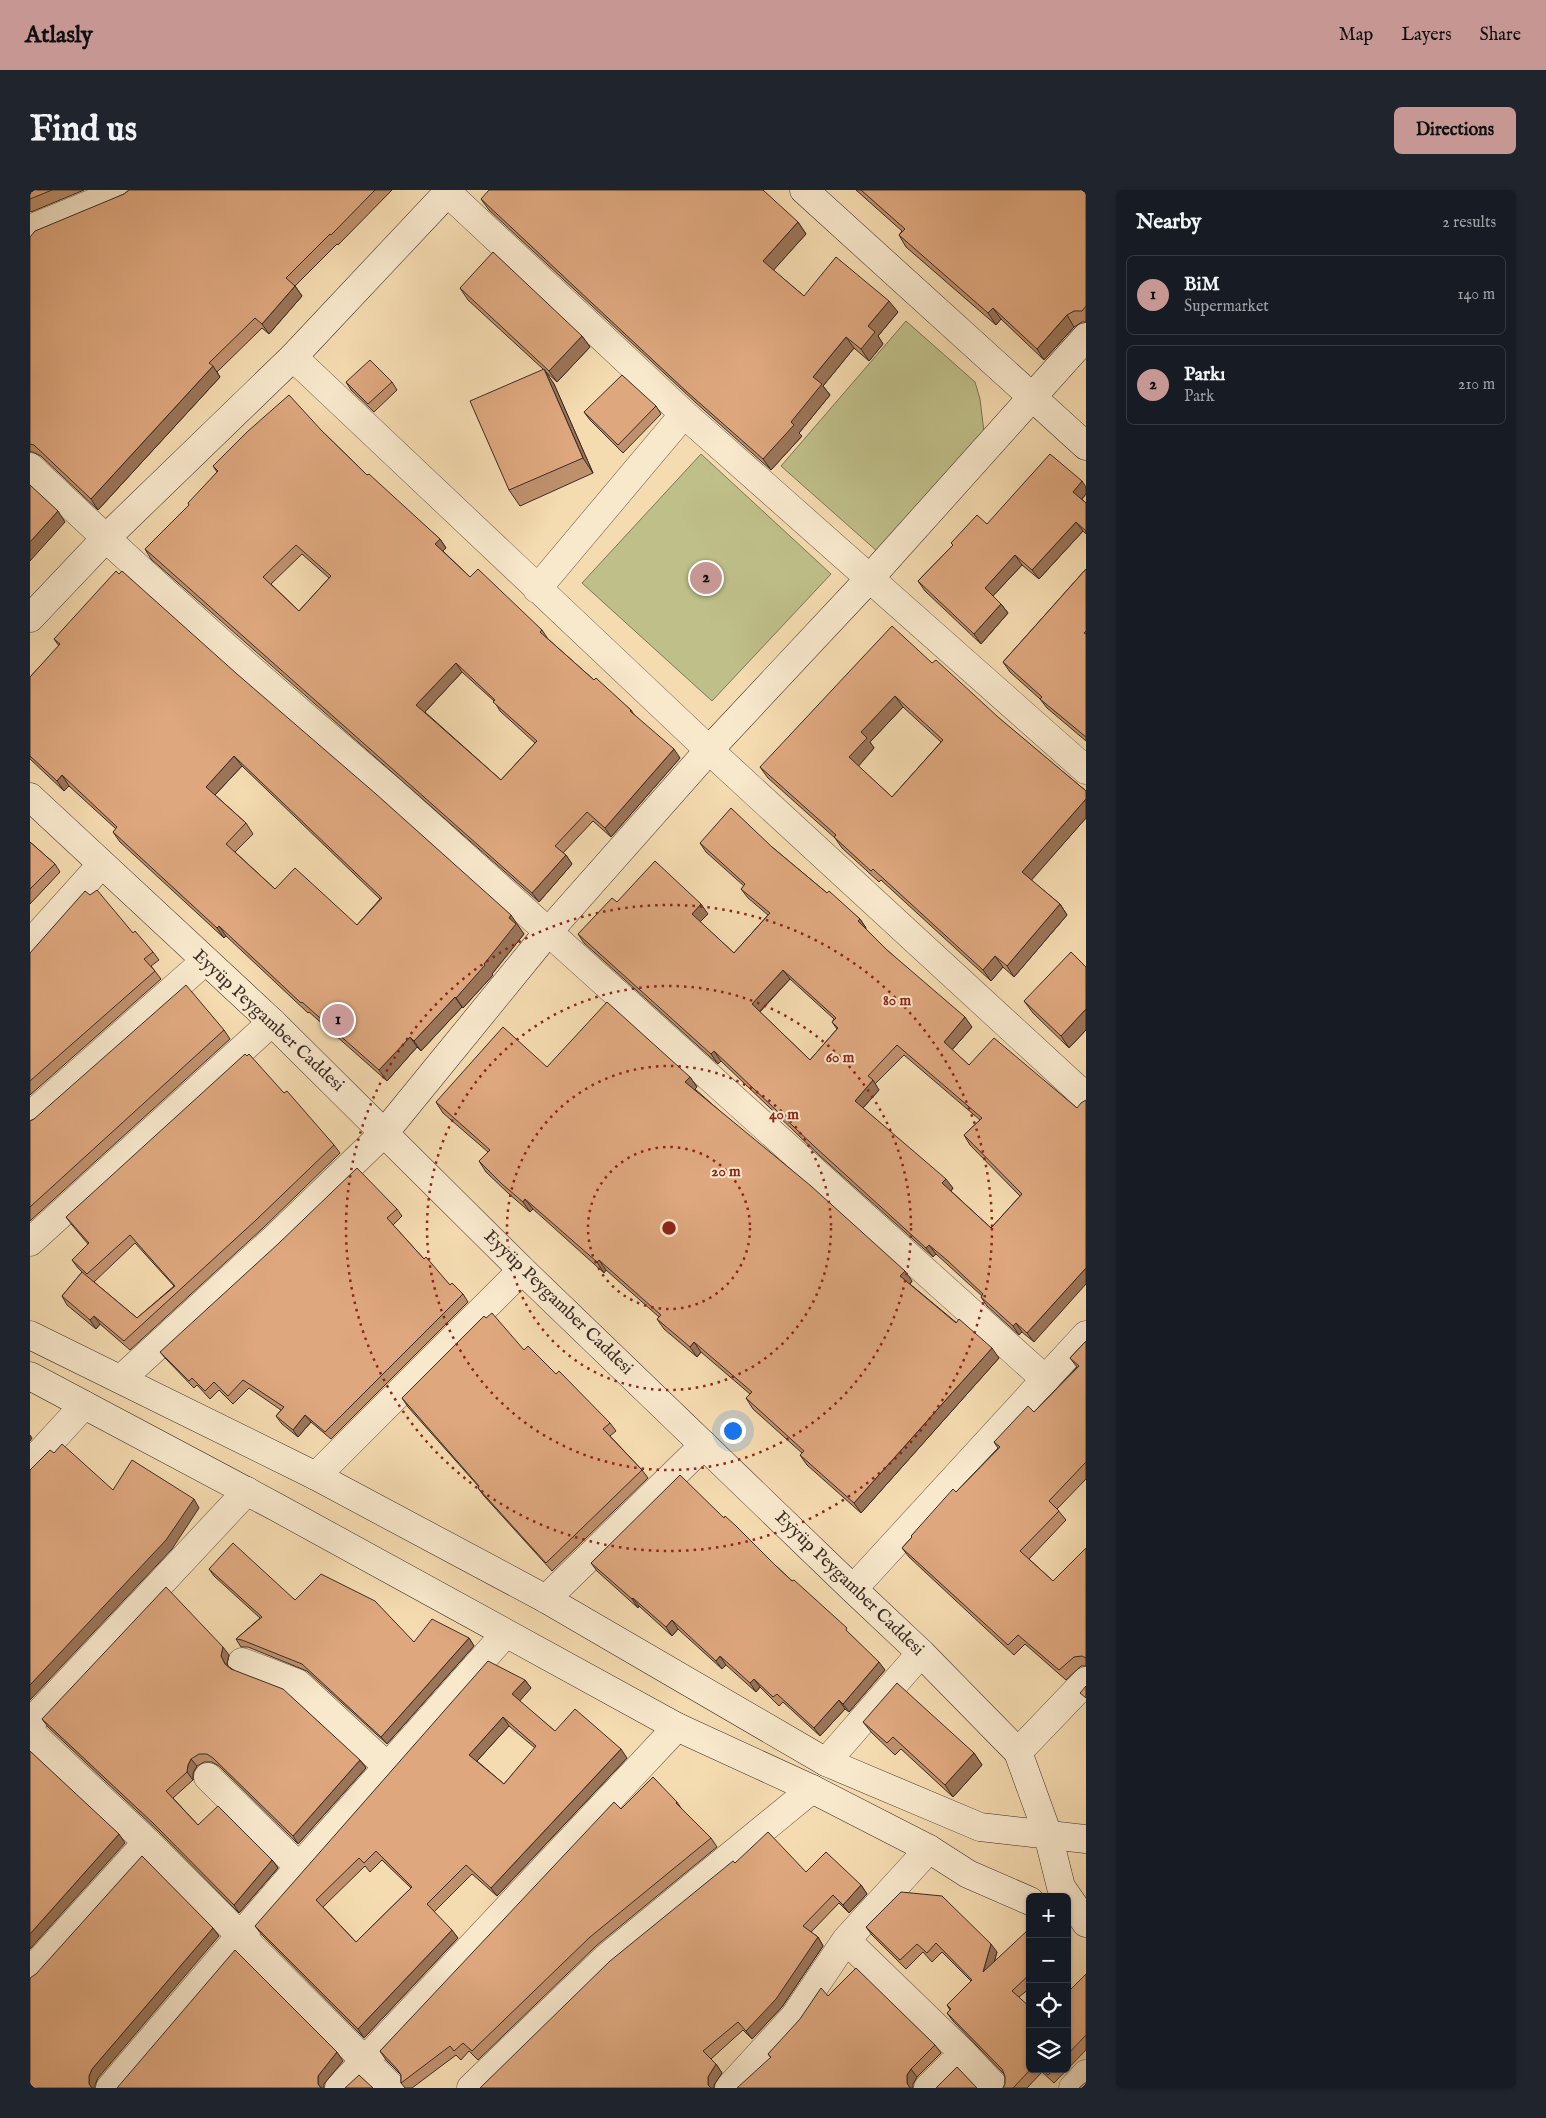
<!DOCTYPE html>
<html lang="en">
<head>
<meta charset="utf-8">
<style>
  :root { --surface:#171b24; --page:#20242c; --text:#f1f3f6; --muted:#9ea1a6; --line:#363941; --accent:#c59692 }
  body { margin:0; font-family:"IM FELL English",serif; background:var(--page); color:var(--text) }
  .controls { position:absolute; right:15px; bottom:15px; display:grid; overflow:hidden; border-radius:8px; box-shadow:0 1px 4px #0004 }
  .controls button { width:45px; height:45px; display:grid; place-items:center; padding:0; border:0; border-bottom:1px solid var(--line); background:var(--surface); color:var(--text); font:25px sans-serif }
  .you { position:absolute; left:702px; top:1240px; width:18px; height:18px; margin:-12px; border:4px solid #fff; border-radius:50%; background:#1a73e8; box-shadow:0 0 0 8px #1a73e833 }
  .badge { display:grid; place-items:center; width:32px; height:32px; border-radius:50%; background:var(--accent); color:#111; font-size:16px; font-weight:700 }
  .pin { position:absolute; translate:-50% -50%; border:2px solid #fff; box-shadow:0 1px 5px #0006 }
  .list { margin:0; padding:0; list-style:none }
  h2 { display:flex; justify-content:space-between; align-items:center; height:65px; margin:0; padding:0 20px; font-size:21px }
  h2 small { font-size:16px; font-weight:400; color:var(--muted) }
  .list li { display:grid; grid-template-columns:32px 1fr auto; gap:15px; align-items:center; box-sizing:border-box; height:80px; margin:0 10px 10px; padding:0 10px; border:1px solid var(--line); border-radius:8px }
  .list b { display:block; font-size:19px; white-space:nowrap }
  .list p { margin:0; font-size:16px; white-space:nowrap; color:var(--muted) }
  .list em { font-size:16px; font-style:normal; color:var(--muted) }
  .icon { flex:none; width:28px; height:28px; fill:none; stroke:currentColor; stroke-width:2; stroke-linecap:round; stroke-linejoin:round }
  .map { position:relative; flex:none; width:1056px; height:1898px; overflow:hidden; border-radius:8px }
  header { display:flex; align-items:center; gap:30px; box-sizing:border-box; height:70px; padding:0 25px; background:var(--accent); color:#111 }
  header strong { font-size:24px }
  nav { display:flex; gap:28px; margin-inline-start:auto; font-size:18px }
  .intro { display:flex; align-items:center; justify-content:space-between; box-sizing:border-box; height:120px; padding:0 30px }
  h1 { margin:0; font-size:35px }
  .button { padding:12px 22px; border-radius:8px; background:var(--accent); color:#111; font-size:18px; font-weight:700 }
  main { display:flex; gap:30px; padding:0 30px }
  aside { flex:1; background:var(--surface); border-radius:8px; box-shadow:0 1px 4px #0004 }
  .map>svg:first-child { display:block }
</style>
</head>
<body>
<header>
<strong>Atlasly</strong>
<nav><a>Map</a><a>Layers</a><a>Share</a></nav>
</header>
<div class="intro"><h1>Find us</h1><a class="button">Directions</a></div>
<main>
<div class="map">
<svg width="1056" height="1898" viewBox="0 0 1056 1898">
  <rect width="100%" height="100%" fill="#f5dbb0"/>
  <filter id="stains"><feTurbulence type="fractalNoise" baseFrequency=".004" numOctaves="4"/><feColorMatrix values="0 0 0 0 .2 0 0 0 0 .09 0 0 0 0 .02 0 0 0 .5 -.17"/></filter>
  <radialGradient id="worn" r=".72"><stop offset=".6" stop-color="#630" stop-opacity="0"/><stop offset="1" stop-color="#630" stop-opacity=".3"/></radialGradient>
  <path fill="#bfbf89" stroke="#7c7658" d="M876 131 945 192 950 209 954 242 848 362 751 276Z
    M671 264 801 384 682 511 552 393Z"/>
  <g fill="none" stroke-linecap="round" stroke-linejoin="round">
    <defs>
      <path id="street" d="M418 3 654 224 1056 580
        M0 39 95 0
        M263 167 679 560 1056 907
        M0 277C118 389 239 497 363 602L1016 1190
        M507 399 654 224
        M0 754 71 675
        M0 926 175 771
        M0 1052 242 832
        M91 1189 243 1050 355 942
        M0 1274 54 1215
        M286 1286 492 1080
        M823 1399 1056 1145
        M516 1409 674 1255
        M212 1472 267 1493 358 1577
        M0 1533 217 1301
        M0 1542 117 1652 362 1898
        M988 1562 1056 1491
        M796 1572 891 1463
        M178 1587 269 1677
        M816 1750 933 1863 966 1898
        M0 1782 117 1652
        M80 1898 269 1677 475 1444
        M309 1898 647 1537
        M441 1898 576 1768 782 1599
        M699 1898 764 1827 816 1750 899 1659
        M898 1898 933 1863
        M1043 1898 1056 1884"/>
      <path id="secondary" d="M774 0 1056 256
        M0 428 75 349 263 167 420 0
        M0 607 242 832 492 1080 823 1399 891 1463 988 1562 1018 1645 1031 1697 1056 1733
        M355 942 518 742 679 560 839 389 1056 147
        M0 1145 286 1286 516 1409 796 1572 950 1637 1056 1649
        M0 1186 248 1318 647 1537 782 1599 899 1659 938 1684 1000 1711"/>
    </defs>
    <use href="#street" stroke="#695849" stroke-width="29"/>
    <use href="#secondary" stroke="#3a2c27" stroke-width="29"/>
    <use href="#street" stroke="#f8e8cc" stroke-width="28"/>
    <use href="#secondary" stroke="#f8e8cc" stroke-width="28"/>
  </g>
  <path fill="#bf906c" stroke="#3a2c27" fill-rule="evenodd" d="M0 0H54L1 22 0 21Z
    M99 0H362L308 55 307 54 265 96 272 106 239 144 232 138 187 182 190 187 68 320 11 266 3 262H0V47L94 4Z
    M826 0H1056V132H1052L1044 137 1014 170 971 129 966 135 876 57 869 45 872 41Z
    M451 9 768 32 776 44 743 80 774 106 868 122 848 146 853 154 839 171 824 158 793 196 800 205 769 243 772 246 741 280 665 212 459 20Z
    M430 98 552 146 560 157 527 192 515 181 524 194 563 283 490 316 479 300 513 179 438 110Z
    M316 192H362L367 200 344 222 321 200Z
    M626 216 631 224 593 263 560 230 554 222Z
    M292 241 337 285 410 349 416 358 413 361 440 387 512 440 518 449 564 490 601 520 605 526 650 568 581 647 563 631 533 663 536 665 542 674 509 712 121 369 115 359 159 315 187 282 183 276ZM272 364 299 388 269 421 241 394ZM432 482 464 511 470 521 505 553 471 590 395 522Z
    M1056 304 1052 309 1056 313V344L1053 341 1009 389 992 375 963 406 971 414 978 423 951 454 895 401 888 391 923 355 921 353 957 334Z
    M1056 379V551L1017 518 1010 509 980 482 973 472Z
    M24 449 488 736 494 744 462 784 463 785 433 818 432 817 391 861 387 857 357 891 279 822 278 823 196 746 194 748 90 652 83 642 86 639 39 596 34 601 0 569V487L29 456ZM212 576 350 709 327 735 245 699 205 662 223 644 216 633 185 605Z
    M902 473 1056 601V628L1001 690 1030 714 1037 725 984 787 973 777 961 791 851 690 849 692 812 658 805 648 738 588 730 577ZM873 517 911 552 862 607 828 576 844 558 840 552Z
    M0 652 25 674 30 682 0 714Z
    M670 653 742 657 797 703 830 729 836 738V739L857 760 942 837 922 860 939 875 1047 918 1004 1152 992 1142 989 1145 957 1116 951 1107 952 1106 906 1064 903 1067 790 966 691 871 688 874 554 753 548 744 587 712 678 724 670 732 704 763 738 725 718 708 711 699 714 696 676 662ZM760 789 804 829 802 832 807 839 780 870 730 822ZM874 865 950 930 934 945 940 955 990 1006 961 1038 921 1001 923 998 833 918 849 900 845 894Z
    M103 743 123 762 129 770 121 776 131 789 0 905V763Z
    M1056 777V840L1039 858 1003 823 994 811Z
    M194 840 200 849 0 1031V931Z
    M517 877 660 887 667 897 665 899 882 1091 880 1094 969 1168 831 1323 777 1275 770 1265 772 1263 723 1219 716 1208 720 1204 671 1162 667 1167 634 1139 627 1129 629 1127 576 1080 574 1083 503 1019 500 1022 479 1004 456 982 449 971 458 962 413 923 406 912Z
    M254 903 304 955 310 963 232 1039 100 1160 70 1134 66 1139 37 1115 32 1106 52 1082 48 1078 42 1070 58 1054 42 1035 36 1027ZM105 1053 144 1096 107 1128 64 1092Z
    M367 1019 372 1026 363 1035 394 1069 420 1095 433 1104 438 1112 301 1249 281 1232 268 1247 252 1234 246 1226 251 1220 219 1198 203 1214 189 1200 180 1209 167 1195 164 1198 136 1169 130 1162Z
    M1056 1151V1289L1027 1319 1036 1330 999 1369 1023 1391 1056 1358V1476H1051L1036 1490 995 1454 984 1465 879 1367 872 1358 882 1347 881 1346 926 1302 968 1258 964 1252 1004 1222 1047 1177 1040 1168Z
    M494 1160 580 1233 586 1241 580 1246 612 1280 618 1288 522 1381 454 1306 448 1298 449 1297 378 1217 372 1208Z
    M694 1328 823 1447 855 1480 819 1522 815 1519 790 1546 753 1512 749 1516 730 1497 726 1502 696 1475 692 1479 648 1439 642 1446 609 1416 608 1418 567 1381 561 1373Z
    M179 1379 384 1452 439 1448 444 1456 357 1554 277 1481 218 1457H211L206 1449 230 1428 184 1386Z
    M199 1465 197 1474 198 1476 330 1570 336 1578 268 1654 189 1576 182 1572H174L167 1576 163 1583V1590L143 1608 168 1635 242 1670 248 1678 209 1723 128 1641 18 1537 12 1529Z
    M495 1490 501 1498 489 1511 525 1541 597 1568 467 1706 442 1684 404 1722 428 1748 334 1848 232 1745 225 1736ZM479 1536 505 1558 474 1594 447 1571ZM352 1670 381 1698 326 1752 293 1717 335 1676 340 1682Z
    M833 1532 944 1563 952 1575 923 1607 871 1559 865 1565 842 1543Z
    M647 1612 653 1621 681 1648 687 1657 566 1756 448 1870 439 1861 431 1870 426 1865 382 1898H375L371 1893V1885L356 1870 350 1861 591 1619Z
    M705 1673 776 1682 831 1695 837 1704 819 1723 809 1713 781 1742 788 1747 793 1756 752 1817 722 1849 713 1840 681 1869 686 1874 692 1883 684 1895V1898H450Z
    M836 1737 967 1762 964 1772 1000 1742V1798L989 1807 1000 1879H1037V1803L1056 1784V1860L1024 1893 1012 1882 997 1898H973L975 1894V1886L974 1884 923 1831 917 1823 920 1820 917 1815 941 1791 912 1762 902 1772 893 1762 876 1779 842 1745Z
    M798 1806 905 1855 911 1863 887 1887 883 1894 741 1868 738 1864Z"/>
  <path fill="#9b7558" stroke="#3a2c27" d="M768 32 776 44 741 83 733 71Z
    M265 96 272 106 239 144 232 134Z
    M859 111 868 122 848 146 853 154 839 171 831 159 838 136Z
    M963 118 971 129 966 135 958 123Z
    M1037 125 1044 137 1014 170 1007 159Z
    M552 146 560 157 527 192 519 181Z
    M816 147 824 158 793 196 800 205 769 243 772 246 741 280 733 269 761 232 783 187Z
    M183 176 190 187 68 320 61 309Z
    M514 179 524 194 563 283 553 268Z
    M1052 291 1056 297V304L1050 311 1043 302Z
    M28 321 35 332 0 371V352Z
    M1046 332 1053 341 1009 389 1002 380Z
    M410 349 416 358 411 363 405 354Z
    M985 365 992 375 961 408 955 398Z
    M971 414 978 423 951 454 944 444Z
    M426 473 432 482 393 524 386 515Z
    M865 506 873 517 840 552 844 558 827 578 819 567 831 542Z
    M644 559 650 568 581 647 575 638Z
    M204 566 212 576 183 607 176 597Z
    M32 585 39 596 34 601 27 591Z
    M1056 609V628L999 693 992 682Z
    M536 665 542 674 509 712 502 703Z
    M671 714 678 724 668 734 662 724Z
    M1030 714 1037 725 984 787 977 776Z
    M481 725 494 744 462 784 463 785 433 818 426 808 454 774 479 728Z
    M830 729 836 738 834 740 828 731Z
    M189 736 196 746 194 748 187 738Z
    M965 766 973 777 961 791 953 780Z
    M753 780 760 789 728 823 722 814Z
    M425 807 432 817 391 861 384 851Z
    M1056 819V840L1039 858 1031 846Z
    M935 827 942 837 920 862 914 852Z
    M380 847 387 857 357 891 349 880Z
    M684 861 691 871 688 874 681 864Z
    M660 887 667 897 662 902 655 892Z
    M843 890 849 900 831 920 825 911Z
    M916 989 923 998 919 1003 912 993Z
    M495 1009 503 1019 500 1022 493 1012Z
    M899 1055 906 1064 903 1067 896 1058Z
    M569 1070 576 1080 574 1083 567 1072Z
    M1056 1078V1094L1004 1152 997 1143Z
    M875 1081 882 1091 878 1096 870 1086Z
    M64 1126 70 1134 66 1139 60 1130Z
    M986 1133 992 1142 989 1145 983 1136Z
    M664 1152 671 1162 667 1167 660 1157Z
    M962 1158 969 1168 831 1323 824 1313Z
    M275 1225 281 1232 268 1247 263 1240Z
    M0 1245 2 1248 0 1251Z
    M164 1309 169 1318 142 1359 0 1510V1495Z
    M603 1408 609 1416 608 1418 602 1409Z
    M642 1430 648 1439 642 1446 636 1437Z
    M439 1448 444 1456 357 1554 351 1547Z
    M193 1457 199 1465 197 1474 200 1482 195 1474 191 1466Z
    M690 1466 696 1475 692 1479 686 1471Z
    M849 1472 855 1480 819 1522 813 1514Z
    M724 1489 730 1497 726 1502 720 1493Z
    M495 1490 501 1498 488 1513 482 1504Z
    M809 1510 815 1519 790 1546 784 1538Z
    M473 1527 479 1536 445 1573 439 1565Z
    M591 1559 597 1568 467 1706 461 1698Z
    M944 1563 952 1575 923 1607 915 1595Z
    M161 1569 167 1576 163 1583V1590L157 1582 158 1575Z
    M330 1570 336 1578 268 1654 263 1646Z
    M89 1644 95 1653 0 1759V1744Z
    M242 1670 248 1678 209 1723 204 1715Z
    M831 1695 837 1704 819 1723 813 1715Z
    M183 1738 189 1746 68 1888 65 1895V1898H62L59 1894V1886L62 1879Z
    M422 1740 428 1748 334 1848 328 1839Z
    M788 1747 793 1756 752 1817 722 1849 716 1841Z
    M961 1754 967 1762 959 1791 953 1782Z
    M307 1862 313 1871 294 1894V1898H291L288 1894V1886Z
    M686 1874 692 1883 684 1895V1898H681L678 1895V1887Z
    M881 1879 887 1887 883 1894V1898H880L877 1893V1885Z"/>
  <path fill="#dea77e" stroke="#3a2c27" fill-rule="evenodd" d="M0 0H22L0 9Z
    M99 0H345L301 45 300 44 256 88 265 96 232 134 225 128 179 173 183 176 61 309 4 255 0 254V47L5 41 94 4Z
    M459 0H733L768 32 733 71 774 106 806 67 859 111 838 136 845 142 831 159 816 147 783 187 792 194 761 232 764 235 733 269 656 201 451 9Z
    M831 0H1056V116L1052 121H1044L1037 125 1007 159 963 118 958 123 869 45 875 39Z
    M463 62 552 146 519 181 430 98Z
    M340 170 362 192 338 214 316 192Z
    M514 179 553 268 479 300 440 211Z
    M592 185 626 216 588 255 554 222Z
    M259 205 292 241 337 285 339 284 410 349 405 354 440 387 448 379 512 440 510 442 527 457 564 490 566 488 601 520 600 521 644 559 575 638 557 622 525 656 536 665 502 703 115 359 159 315 158 313 188 281 183 276 217 242ZM266 355 301 386 269 421 233 387ZM426 473 465 510 463 512 507 551 471 590 386 515Z
    M1020 264 1052 291 1043 302 1056 313V341L1046 332 1002 380 985 365 955 398 971 414 944 444 888 391 923 355 921 353 947 325 957 334Z
    M0 295 28 321 0 352Z
    M1056 379V441L1054 443 1056 444V547L1010 509 1012 507 973 472Z
    M86 381 89 384 92 381 207 484 346 604 481 725 479 728 486 734 454 774 455 775 426 808 425 807 384 851 380 847 349 880 272 812 271 813 189 736 187 738 83 642 87 637 32 585 27 591 0 566V487L30 454 24 449ZM204 566 352 708 327 735 265 678 245 699 196 654 216 633 176 597Z
    M862 436 902 473 906 470 968 527 1056 601V609L992 682 1030 714 977 776 965 766 953 780 843 679 841 681 804 647 806 645 730 577ZM865 506 913 550 862 607 819 567 837 548 831 542Z
    M701 618 742 657 797 703 799 701 830 729 828 731 857 760 935 827 914 852 939 875 964 848 1047 918 1051 913 1056 910V1078L997 1143 986 1133 983 1136 951 1107 953 1104 918 1071 899 1055 896 1058 784 956 684 861 681 864 548 744 582 708 587 712 625 671 671 714 662 724 704 763 740 723 711 699 715 694 670 653ZM753 780 806 828 802 832 808 838 780 870 722 814ZM867 855 952 928 934 945 992 1004 961 1038 912 993 916 989 825 911 843 890 838 886Z
    M0 652 25 674 0 699Z
    M67 700 103 743 105 741 123 762 114 769 125 781 0 891V763L55 701 60 705Z
    M1041 762 1056 777V819L1031 846 994 811Z
    M156 795 194 840 0 1017V931L4 929Z
    M577 812 660 887 655 892 781 996 875 1081 870 1086 926 1133 929 1129 962 1158 824 1313 770 1265 774 1261 716 1208 722 1202 664 1152 660 1157 627 1129 631 1125 569 1070 567 1072 495 1009 493 1012 472 994 449 971 460 960 406 912 473 837 517 877Z
    M215 864 217 866 219 864 254 903 257 901 304 955 226 1030 94 1151 64 1126 60 1130 32 1106 52 1082 107 1128 145 1096 100 1045 57 1084 42 1070 59 1053 36 1027Z
    M327 978 367 1019 357 1028 394 1069 396 1067 420 1095 422 1093 433 1104 295 1242 275 1225 263 1240 246 1226 254 1217 213 1190 198 1206 184 1192 175 1201 162 1188 159 1191 130 1162 248 1054Z
    M462 1123 494 1160 498 1156 526 1184 529 1181 580 1233 573 1239 612 1280 516 1373 448 1298 449 1296 372 1208 454 1126 456 1128Z
    M1056 1151V1272L1019 1311 1029 1321 990 1361 1023 1391 1056 1358V1468L1052 1466 1044 1467 1029 1480 988 1445 978 1455 872 1358 882 1347 881 1346 923 1299 926 1302 970 1257 964 1252 998 1216 1004 1222 1049 1176 1040 1168Z
    M32 1254 83 1300 102 1270 164 1309 136 1350 0 1495V1280L20 1260 24 1263Z
    M650 1285 694 1328 695 1326 705 1335 745 1375 762 1391 764 1390 817 1438 816 1440 849 1472 813 1514 809 1510 784 1538 747 1504 743 1507 724 1489 720 1493 690 1466 686 1471 642 1430 636 1437 603 1408 602 1409 561 1373Z
    M203 1353 265 1410 291 1384 345 1411 384 1452 402 1429 439 1448 351 1547 272 1474 212 1450 206 1449 232 1427 179 1379Z
    M136 1397 193 1457 191 1466 195 1474 201 1479 253 1499 330 1570 263 1646 183 1568 177 1564H169L161 1569 158 1575 157 1582 136 1601 168 1635 188 1616 242 1670 204 1715 123 1633 12 1529Z
    M458 1471 495 1490 482 1504 525 1541 545 1519 591 1559 461 1698 436 1675 397 1714 422 1740 328 1839 225 1736ZM473 1527 506 1556 474 1594 439 1565ZM346 1661 382 1697 326 1752 286 1710 329 1668 334 1673Z
    M867 1493 944 1563 915 1595 863 1547 857 1553 833 1532Z
    M1056 1496V1508L1050 1503Z
    M0 1561 89 1644 0 1744Z
    M623 1587 647 1612 646 1613 681 1648 560 1747 442 1861 433 1853 424 1861 420 1856 371 1893V1885L367 1879 350 1861 584 1612 591 1619Z
    M738 1642 776 1682 796 1662 831 1695 813 1715 803 1705 773 1736 788 1747 746 1809 716 1841 708 1832 673 1861 686 1874 678 1887V1895L681 1898H450L580 1771 703 1671 705 1673Z
    M112 1666 183 1738 62 1879 59 1886V1894L62 1898H0V1788L6 1784Z
    M871 1702 912 1706 961 1754 953 1782 998 1740 1000 1742V1784L982 1801 1000 1817V1879H1001L983 1898H973L975 1894V1886L972 1879 917 1823 921 1819 917 1815 942 1790 906 1753 897 1763 887 1754 870 1770 836 1737Z
    M205 1760 307 1862 288 1886V1894L291 1898H87Z
    M826 1778 905 1855 881 1879 877 1885V1893L880 1898H707L741 1867 738 1864 770 1829 791 1798 798 1806Z
    M1056 1784V1845L1037 1865V1803Z
    M927 1877 947 1898H906Z
    M1013 1879H1024L1018 1885Z
    M329 1885 343 1898H315Z
    M1056 1892V1898H1049Z"/>
  <g fill="none" stroke="#8f2418" stroke-width="2.5" stroke-dasharray="2.5 5">
    <circle cx="639" cy="1038" r="81"/>
    <circle cx="639" cy="1038" r="162"/>
    <circle cx="639" cy="1038" r="242"/>
    <circle cx="639" cy="1038" r="323"/>
  </g>
  <g text-anchor="middle" dominant-baseline="central" stroke-width="4" stroke-linejoin="round" paint-order="stroke">
    <g font-size="18" fill="#3a2c27" stroke="#f8e8cc">
      <text transform="translate(238 831) rotate(43)">Eyyüp Peygamber Caddesi</text>
      <text transform="translate(528 1113) rotate(44)">Eyyüp Peygamber Caddesi</text>
      <text transform="translate(819 1394) rotate(44)">Eyyüp Peygamber Caddesi</text>
    </g>
  </g>
  <circle cx="639" cy="1038" r="8" fill="#8f2418" stroke="#f8e8cc" stroke-width="2.5"/>
  <g font-size="15" text-anchor="middle" font-weight="bold" fill="#8f2418" stroke="#f8e8cc" stroke-width="4" stroke-linejoin="round" paint-order="stroke">
    <text x="867" y="815">80 m</text>
    <text x="810" y="872">60 m</text>
    <text x="754" y="929">40 m</text>
    <text x="696" y="986">20 m</text>
  </g>
  <rect width="100%" height="100%" filter="url(#stains)"/>
  <rect width="100%" height="100%" fill="url(#worn)"/>
</svg>
<div class="controls">
<button>+</button>
<button>−</button>
<button><svg class="icon" aria-label="locate" viewBox="0 0 24 24"><circle cx="12" cy="12" r="6"/><path d="M12 2v4M12 18v4M2 12h4M18 12h4"/></svg></button>
<button><svg class="icon" aria-label="layers" viewBox="0 0 24 24"><path d="M12 4l9 5-9 5-9-5zM3 14l9 5 9-5"/></svg></button>
</div>
<div class="you"></div>
<div class="pin badge" style="left:308px;top:830px">1</div>
<div class="pin badge" style="left:676px;top:388px">2</div>
</div>
<aside>
<h2>Nearby<small>2 results</small></h2>
<ul class="list">
<li><span class="badge">1</span><div><b>BiM</b><p>Supermarket</p></div><em>140 m</em></li>
<li><span class="badge">2</span><div><b>Parkı</b><p>Park</p></div><em>210 m</em></li>
</ul>
</aside>
</main>
</body>
</html>
